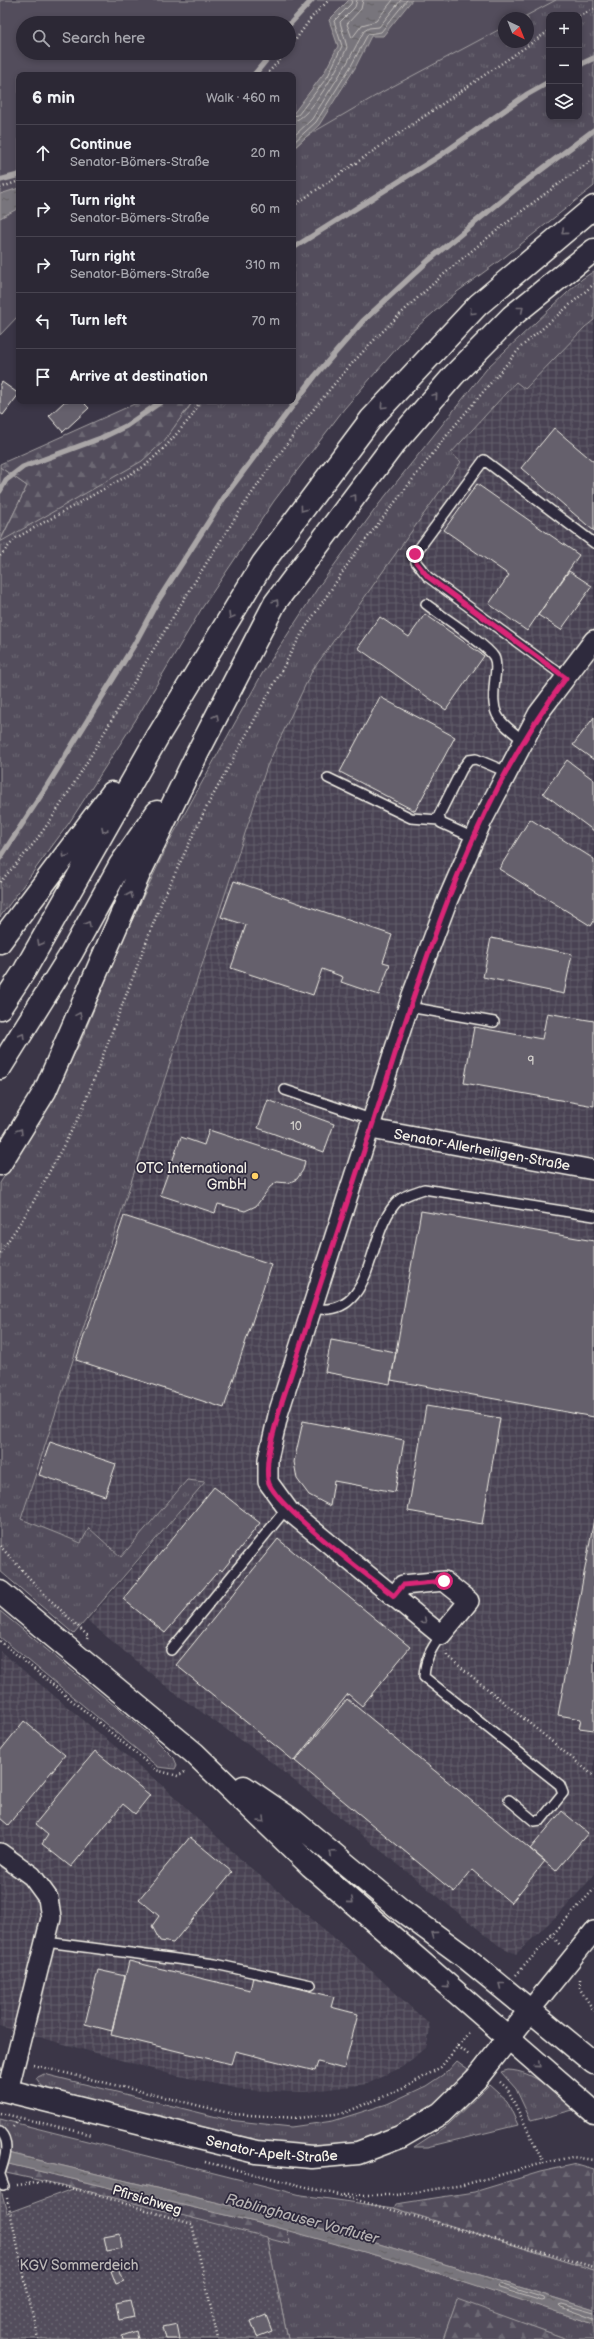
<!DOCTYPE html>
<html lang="en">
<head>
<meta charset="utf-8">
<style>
  :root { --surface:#2c2835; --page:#383441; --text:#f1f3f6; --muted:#a6a6ad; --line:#484450 }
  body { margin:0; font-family:"Balsamiq Sans",sans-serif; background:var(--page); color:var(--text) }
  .controls { position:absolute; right:12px; top:12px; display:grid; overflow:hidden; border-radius:8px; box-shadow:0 2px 6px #0003 }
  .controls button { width:36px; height:36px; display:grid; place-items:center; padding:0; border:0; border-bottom:1px solid var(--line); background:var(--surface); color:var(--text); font:20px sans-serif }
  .compass { position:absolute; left:498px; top:12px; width:36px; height:36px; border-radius:50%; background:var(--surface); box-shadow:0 2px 6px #0003; rotate:137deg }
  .stop { position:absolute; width:12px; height:12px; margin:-9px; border:3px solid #db2777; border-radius:50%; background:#fff }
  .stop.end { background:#db2777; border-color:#fff; box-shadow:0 1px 4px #0008 }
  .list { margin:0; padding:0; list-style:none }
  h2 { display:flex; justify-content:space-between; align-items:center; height:52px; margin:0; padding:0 16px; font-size:17px }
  h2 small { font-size:13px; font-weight:400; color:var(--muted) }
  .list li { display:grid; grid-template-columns:26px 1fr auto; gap:12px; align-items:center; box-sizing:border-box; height:56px; padding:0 16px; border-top:1px solid var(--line) }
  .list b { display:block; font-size:15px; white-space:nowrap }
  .list p { margin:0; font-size:13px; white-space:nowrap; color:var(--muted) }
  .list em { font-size:13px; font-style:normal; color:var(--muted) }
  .icon { flex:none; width:22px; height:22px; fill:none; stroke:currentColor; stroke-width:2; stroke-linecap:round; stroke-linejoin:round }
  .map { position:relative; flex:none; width:594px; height:2339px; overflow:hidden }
  .search { position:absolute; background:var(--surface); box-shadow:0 2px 6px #0003; left:16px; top:16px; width:280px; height:44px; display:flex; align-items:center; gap:10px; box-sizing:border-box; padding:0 14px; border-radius:22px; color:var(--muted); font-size:15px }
  .panel { position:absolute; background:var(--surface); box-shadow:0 2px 6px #0003; left:16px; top:72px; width:280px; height:332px; border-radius:8px }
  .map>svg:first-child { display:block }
</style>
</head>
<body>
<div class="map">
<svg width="594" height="2339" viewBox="0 0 594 2339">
  <defs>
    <pattern id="industrial-grid" width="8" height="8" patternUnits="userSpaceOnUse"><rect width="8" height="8" fill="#484352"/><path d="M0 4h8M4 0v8" fill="none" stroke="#635f6b"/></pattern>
    <pattern id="grass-tufts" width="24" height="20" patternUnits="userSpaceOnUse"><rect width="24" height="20" fill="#534e5c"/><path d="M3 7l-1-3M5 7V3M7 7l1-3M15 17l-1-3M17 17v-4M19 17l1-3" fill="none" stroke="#6c6873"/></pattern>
    <pattern id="forest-firs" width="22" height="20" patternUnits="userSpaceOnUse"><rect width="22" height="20" fill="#534e5c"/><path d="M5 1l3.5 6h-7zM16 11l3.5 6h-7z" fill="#6c6873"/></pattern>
    <pattern id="garden-dots" width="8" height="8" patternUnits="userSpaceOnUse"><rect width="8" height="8" fill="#534e5c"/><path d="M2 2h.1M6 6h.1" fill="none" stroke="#6c6873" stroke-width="1.8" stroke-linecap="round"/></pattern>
    <pattern id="water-ripples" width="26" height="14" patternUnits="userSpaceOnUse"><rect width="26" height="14" fill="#78747b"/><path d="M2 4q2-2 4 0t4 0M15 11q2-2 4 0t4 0" fill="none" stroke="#636063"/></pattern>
  </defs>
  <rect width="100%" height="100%" fill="#3b3647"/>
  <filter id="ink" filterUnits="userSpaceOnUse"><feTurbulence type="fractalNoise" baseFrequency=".025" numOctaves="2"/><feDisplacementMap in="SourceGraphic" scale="8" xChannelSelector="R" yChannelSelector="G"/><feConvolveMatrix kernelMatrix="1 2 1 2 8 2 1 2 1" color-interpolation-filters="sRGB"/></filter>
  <g filter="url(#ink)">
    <path fill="url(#industrial-grid)" d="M594 320V1875L565 1908 516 1954 498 1945 261 1754 173 1692 88 1621 205 1482 187 1480 121 1557 90 1528 81 1543 21 1520 267 766 312 671 461 462 451 453 517 382 525 389 585 327Z
      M0 1651 163 1786 246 1864 350 1951 429 2024 430 2031 426 2048 402 2067 367 2084 305 2092 244 2090 170 2074 0 2026Z"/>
    <path fill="url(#grass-tufts)" stroke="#a4a0a2" fill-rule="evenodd" d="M412 0H594V186L506 256 457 292 410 333 344 409 274 501 202 608 135 721 69 823 0 917V542L186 412 193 401H293V149L319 125ZM549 15H579V117H549ZM504 18H528V42H504Z
      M594 271V320L585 327 525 389 516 382 451 453 461 462 312 671 267 766 21 1519 81 1543 89 1528 121 1557 187 1480 205 1482 74 1634 0 1571V1183L36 1128 81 1041 118 950 169 842 262 674 319 586 379 504 489 366 582 279Z
      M0 467 27 486 0 541Z
      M0 1611 155 1739 174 1758 177 1765 175 1769 158 1767 0 1637Z
      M457 2061 468 2069C455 2090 436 2105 415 2118 389 2133 363 2143 333 2146 285 2151 236 2137 190 2126 145 2115 99 2104 54 2093L42 2086 36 2078 44 2074 229 2120 291 2127 333 2121 387 2104 426 2086 447 2072Z
      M508 2070C535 2071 553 2092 574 2108L573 2110 531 2121 516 2089 501 2072Z
      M489 2085 507 2101 518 2125 428 2147H414L449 2124Z
      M0 2119 301 2195 394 2208 594 2270V2310L376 2243 274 2216 0 2151Z
      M288 2230C390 2259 493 2288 594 2324V2339H567L457 2300 443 2339H288L267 2237 288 2244Z"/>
    <path fill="url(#forest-firs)" stroke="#a4a0a2" d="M141 401H193L164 441 142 461 0 542 27 486 0 467V464Z
      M9 2164 276 2227 288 2230 289 2244 75 2188 6 2173Z
      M577 2164 594 2169V2270L394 2208 396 2204 474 2192 540 2172Z
      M457 2299 567 2339H443Z"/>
    <path fill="#534e5c" stroke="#a4a0a2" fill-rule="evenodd" d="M0 0H556L522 18H504V27L384 91 293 144V75H19V315L0 335ZM23 23H289V53H23Z"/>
    <path fill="url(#garden-dots)" stroke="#a4a0a2" d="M0 2187 7 2213 75 2188 267 2237 288 2339H0Z"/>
    <path fill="url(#water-ripples)" stroke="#aaa6a7" d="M349 0H412L383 36H371L355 68 319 125 293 149V114L324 73 338 46 329 20Z
      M19 188V208L0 218V194Z
      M0 2151 274 2216 376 2243 594 2310V2324L435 2272 276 2227 0 2162Z"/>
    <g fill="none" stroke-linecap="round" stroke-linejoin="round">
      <path stroke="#c2bfbc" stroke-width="1" d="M363 0 361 9 347 24 352 38 362 25 376 21 393 0
        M293 116 298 115 328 76 342 46 334 21 351 4 352 0
        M293 121C309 121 342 62 347 47L340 22 355 7 357 0
        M293 137 312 119 347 63 364 31 369 28 379 27 401 0
        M293 143 316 122 351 66 368 34 381 32 407 0
        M500 2284 544 2298 545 2300 542 2301 499 2288 498 2286Z
        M594 2313 562 2304 559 2305 561 2307 594 2319"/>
      <path stroke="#aaa6a7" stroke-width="5.5" d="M289 25 312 0
        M579 65 594 58
        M254 75 272 53
        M0 180 19 175
        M293 248 441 155 526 95 549 82
        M0 491 6 480 23 467 101 438 126 426 162 401
        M0 858 47 786 134 645 157 602 227 493 315 376 363 321 429 260 517 188 594 130"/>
    </g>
    <path fill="#65616c" stroke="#f4f1e8" d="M2 382 19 394 3 415 0 413V385Z
      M65 401H89L85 404 89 408 63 432 49 416Z
      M554 428 594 462V531L521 468Z
      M477 484 579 555 527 631 489 604 509 575 444 530Z
      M569 571 592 586 561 630 538 615Z
      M425 614 484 656 446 710 358 648 380 617 409 637Z
      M380 697 455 737 415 811 340 772Z
      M594 717V760L573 745Z
      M567 760 594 780V831L543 793Z
      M530 819 594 859V921L591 926 499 869Z
      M234 881 392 935 383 962 390 964 379 995 341 982 343 977 322 969 313 995 231 968 246 925 221 917Z
      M491 938 572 954 564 994 483 977Z
      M547 1013 594 1021V1106L464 1083 474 1027 542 1039Z
      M268 1100 334 1124 324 1152 258 1128Z
      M209 1130 305 1161 303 1170 297 1179 288 1183 277 1182 270 1187 256 1206 245 1211 218 1204 215 1213 160 1195 181 1137 204 1145Z
      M421 1211 594 1241V1417L391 1380Z
      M124 1216 271 1264 224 1408 76 1360Z
      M331 1340 396 1352 390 1384 325 1372Z
      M426 1406 500 1418 482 1524 408 1511Z
      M303 1421 404 1440 395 1492 334 1481 330 1506 309 1495 297 1479 294 1462Z
      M50 1442 116 1464 105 1496 39 1475Z
      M214 1487 260 1523 222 1571 220 1569 165 1633 123 1599Z
      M594 1519V1730L579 1728 581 1719 558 1715Z
      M278 1539 410 1647 362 1706 348 1694 294 1761 176 1665Z
      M347 1699 545 1861 511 1903 472 1870 454 1892 295 1761Z
      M24 1721 65 1755 8 1825 0 1818V1751Z
      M95 1751 150 1795 135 1814 123 1804 71 1867 42 1844 48 1835 35 1824Z
      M562 1811 588 1833 556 1871 530 1849Z
      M190 1837 232 1872 173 1943 160 1941 152 1926 159 1916 139 1899Z
      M129 1961 250 1990 253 1977 334 1997 331 2007 358 2014 344 2069 318 2062 315 2071 235 2051 231 2064 111 2035Z
      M98 1970 125 1976 112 2031 85 2024Z
      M120 2234 122 2248 107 2251 104 2237Z
      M119 2268 124 2281 116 2284 111 2271Z
      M130 2300 134 2317 119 2320 116 2303Z
      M266 2315 272 2331 257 2337 251 2321Z
      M177 2324 180 2339H166L163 2327Z
      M136 2331 138 2339H123L122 2336Z"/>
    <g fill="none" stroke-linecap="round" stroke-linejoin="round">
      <defs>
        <path id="lane" d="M426 604C440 615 486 644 494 657 497 663 496 671 495 678 491 715 495 718 524 741
          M566 678 428 577 416 562 415 554 484 460 594 543
          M328 778 411 818 439 820
          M474 838 441 823 439 815 462 769 469 760 476 759 507 772
          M409 1007 494 1022
          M285 1090 374 1120
          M313 1308C377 1321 365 1230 399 1200 406 1194 416 1192 424 1189L594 1216
          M441 1635C431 1649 425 1659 424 1677L560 1785 563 1793 541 1820 534 1821 509 1800
          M171 1650 287 1508
          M46 1942 215 1964 311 1985
          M0 2132C11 2143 4 2160 0 2173
          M0 2175 4 2186"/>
        <g id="street">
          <path id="s1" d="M371 1129 594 1170"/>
          <path d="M394 1597 403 1585 444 1581 469 1601 441 1635 289 1511 268 1482V1459L279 1411 412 995 448 899 481 823 538 714 594 640"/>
          <path d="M0 1853 32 1876 48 1898 51 1918 8 2091"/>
          <path d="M531 2009 594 1931"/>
        </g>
        <g id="secondary">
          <path d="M397 1941 594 2112"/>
          <path d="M465 1957 594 2063"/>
          <path id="s2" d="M0 2089 256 2152 312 2157 358 2153 400 2137 441 2113 476 2079 531 2009"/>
        </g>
        <path id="highway" d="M0 942 112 793
          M0 1008 25 970 158 736 263 563 371 419 478 305 594 207
          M0 1068 71 954 120 865 157 812
          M0 1164 45 1091 139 874 198 752 275 603 394 444 454 375 512 316 594 250
          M0 1592 194 1753 311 1866 397 1941
          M244 1787 294 1821 401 1910 465 1957"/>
      </defs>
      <use href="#lane" stroke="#f4f1e8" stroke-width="12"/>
      <use href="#street" stroke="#f4f1e8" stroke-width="22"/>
      <use href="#secondary" stroke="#f4f1e8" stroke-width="25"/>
      <use href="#highway" stroke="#f4f1e8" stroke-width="25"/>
      <path stroke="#f4f1e8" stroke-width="2.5" stroke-dasharray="1 3" stroke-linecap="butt" d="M579 16 594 9
        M289 49 311 18 329 0
        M266 75 286 53
        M0 188 19 181
        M293 206 549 31
        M0 556 16 538 145 466 167 445 192 416 200 401
        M0 882C12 868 26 854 37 839 68 797 93 751 120 706 151 653 183 600 216 548 256 485 299 424 348 368 420 288 506 220 594 159
        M0 1253 30 1208 81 1113 162 901 204 812 302 633 354 555 451 430 521 347 594 284
        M0 1546 44 1594 88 1636 87 1639
        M0 1641 156 1770 178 1776 185 1772
        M446 1651 447 1656 594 1776
        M551 1934 560 1945
        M516 1975 594 1889
        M580 1979V1989L594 2011
        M458 2046 469 2055
        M33 2065 233 2114 298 2118 344 2113 402 2089 441 2067 470 2031
        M500 2082 507 2088 544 2163 572 2157 594 2160
        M0 2113 93 2135
        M13 2127 20 2118
        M205 2162 339 2195 594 2267
        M17 2185 44 2182 87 2192 192 2224 218 2339
        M344 2195H396L463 2185 544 2163
        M7 2198 38 2339"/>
      <use href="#lane" stroke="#2f2a3d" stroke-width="9"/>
      <use href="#street" stroke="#2f2a3d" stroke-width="19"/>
      <use href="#secondary" stroke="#2f2a3d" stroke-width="22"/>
      <use href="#highway" stroke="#2f2a3d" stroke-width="22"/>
    </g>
    <defs><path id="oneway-chevron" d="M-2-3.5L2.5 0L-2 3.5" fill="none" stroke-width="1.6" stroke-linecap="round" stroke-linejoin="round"/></defs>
    <g stroke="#747079">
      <use href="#oneway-chevron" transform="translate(564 232) rotate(140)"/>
      <use href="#oneway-chevron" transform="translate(521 309) rotate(-39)"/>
      <use href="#oneway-chevron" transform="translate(472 312) rotate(133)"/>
      <use href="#oneway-chevron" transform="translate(435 396) rotate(-49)"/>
      <use href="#oneway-chevron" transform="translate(383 406) rotate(133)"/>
      <use href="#oneway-chevron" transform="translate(354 497) rotate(-53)"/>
      <use href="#oneway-chevron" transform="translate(303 509) rotate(127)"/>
      <use href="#oneway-chevron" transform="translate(276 602) rotate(-57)"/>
      <use href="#oneway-chevron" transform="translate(231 616) rotate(121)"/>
      <use href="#oneway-chevron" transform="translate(216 717) rotate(-63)"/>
      <use href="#oneway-chevron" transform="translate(104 830) rotate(120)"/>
      <use href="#oneway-chevron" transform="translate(65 855) rotate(126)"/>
      <use href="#oneway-chevron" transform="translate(130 895) rotate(-67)"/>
      <use href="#oneway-chevron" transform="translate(88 924) rotate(-61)"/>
      <use href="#oneway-chevron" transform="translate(40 943) rotate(119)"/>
      <use href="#oneway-chevron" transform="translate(79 1015) rotate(-66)"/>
      <use href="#oneway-chevron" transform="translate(22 1036) rotate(-59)"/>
      <use href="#oneway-chevron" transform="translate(20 1131) rotate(-58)"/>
      <use href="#oneway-chevron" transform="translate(424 1621) rotate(39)"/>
      <use href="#oneway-chevron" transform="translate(262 1820) rotate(44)"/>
      <use href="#oneway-chevron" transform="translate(332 1853) rotate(-140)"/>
      <use href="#oneway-chevron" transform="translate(351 1901) rotate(41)"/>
      <use href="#oneway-chevron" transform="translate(434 1934) rotate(-144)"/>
      <use href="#oneway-chevron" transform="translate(501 1985) rotate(-142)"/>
      <use href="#oneway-chevron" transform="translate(447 1986) rotate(42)"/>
      <use href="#oneway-chevron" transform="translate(538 2065) rotate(40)"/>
    </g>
  </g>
  <g fill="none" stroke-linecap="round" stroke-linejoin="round" filter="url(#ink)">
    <path stroke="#db2777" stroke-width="5" d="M415 554 416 562 428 577 566 678C468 808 423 967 374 1120 343 1217 311 1314 279 1411 274 1433 265 1457 268 1480 270 1502 372 1579 394 1596L403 1585 444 1581"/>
  </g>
  <circle fill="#ffd166" stroke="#2f2a3d" stroke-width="1.5" cx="255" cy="1176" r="4"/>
  <g text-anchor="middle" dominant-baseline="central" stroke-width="3.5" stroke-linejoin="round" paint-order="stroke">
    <g font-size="12" fill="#d0cdc9">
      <text x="531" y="1061">9</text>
      <text x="296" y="1126">10</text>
    </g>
    <g font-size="14" fill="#f4f1e8" stroke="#2f2a3d">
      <text stroke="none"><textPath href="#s1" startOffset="113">Senator-Allerheiligen-Straße</textPath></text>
      <text stroke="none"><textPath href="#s2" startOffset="279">Senator-Apelt-Straße</textPath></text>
      <text transform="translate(147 2200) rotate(17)">Pfirsichweg</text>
    </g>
    <g font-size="14" fill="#f4f1e8" stroke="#2f2a3d" text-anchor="end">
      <text x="247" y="1168">OTC International<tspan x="247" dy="16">GmbH</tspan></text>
    </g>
    <g font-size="14" fill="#bcb8b7" stroke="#2f2a3d">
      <text x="79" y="2265">KGV Sommerdeich</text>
    </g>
    <g font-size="15" font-style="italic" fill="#b6b2b2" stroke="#2f2a3d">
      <text transform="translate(302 2219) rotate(15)">Rablinghauser Vorfluter</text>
    </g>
  </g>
</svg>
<div class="controls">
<button>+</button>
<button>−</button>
<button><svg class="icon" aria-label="layers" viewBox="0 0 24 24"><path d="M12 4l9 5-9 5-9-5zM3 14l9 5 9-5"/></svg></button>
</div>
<svg class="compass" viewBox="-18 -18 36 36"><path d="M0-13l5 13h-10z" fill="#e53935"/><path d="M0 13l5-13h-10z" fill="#a6a6ad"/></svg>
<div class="stop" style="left:444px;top:1581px"></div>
<div class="stop end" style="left:415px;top:554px"></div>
<div class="search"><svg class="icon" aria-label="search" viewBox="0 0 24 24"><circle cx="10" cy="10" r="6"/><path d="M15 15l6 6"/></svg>Search here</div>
<section class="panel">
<h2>6 min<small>Walk · 460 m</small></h2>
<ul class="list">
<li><svg class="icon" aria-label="ahead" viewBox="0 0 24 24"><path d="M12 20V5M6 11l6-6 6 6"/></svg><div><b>Continue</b><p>Senator-Bömers-Straße</p></div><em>20 m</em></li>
<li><svg class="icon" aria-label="right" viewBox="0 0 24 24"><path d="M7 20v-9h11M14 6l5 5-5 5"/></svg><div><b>Turn right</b><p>Senator-Bömers-Straße</p></div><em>60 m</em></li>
<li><svg class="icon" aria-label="right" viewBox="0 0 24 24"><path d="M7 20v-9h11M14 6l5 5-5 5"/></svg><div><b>Turn right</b><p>Senator-Bömers-Straße</p></div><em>310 m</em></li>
<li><svg class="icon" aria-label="left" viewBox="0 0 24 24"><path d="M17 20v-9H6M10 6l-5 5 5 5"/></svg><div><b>Turn left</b></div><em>70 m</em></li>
<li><svg class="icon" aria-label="arrive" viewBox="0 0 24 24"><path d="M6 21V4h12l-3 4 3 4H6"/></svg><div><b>Arrive at destination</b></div></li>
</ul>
</section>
</div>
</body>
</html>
